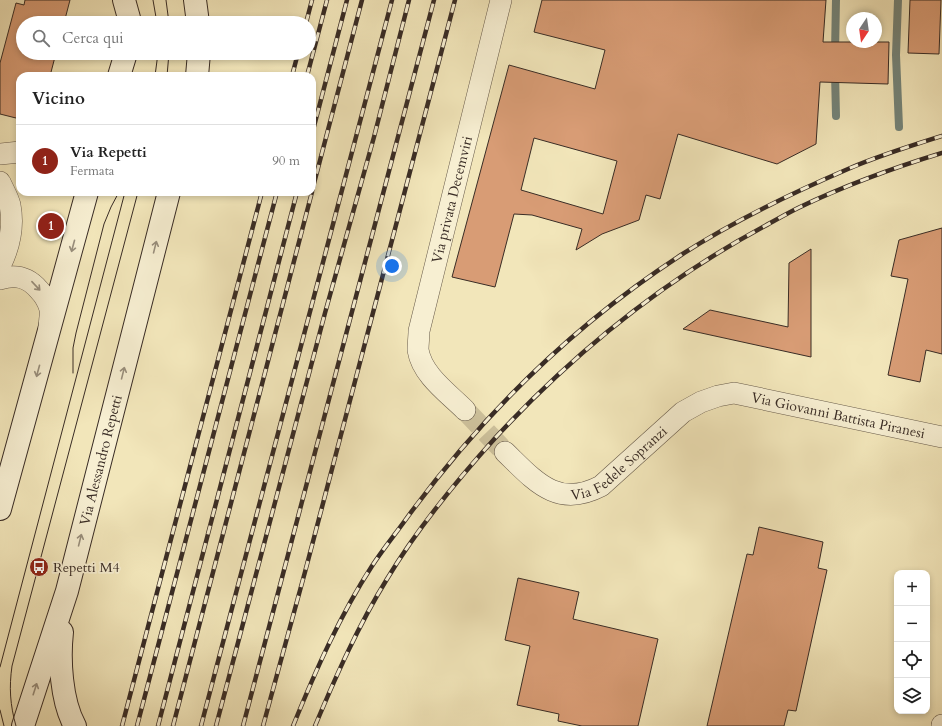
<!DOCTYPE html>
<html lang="it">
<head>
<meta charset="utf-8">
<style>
  :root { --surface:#fff; --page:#f2f2f2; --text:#222; --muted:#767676; --line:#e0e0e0; --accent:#8f2418 }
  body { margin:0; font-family:Cardo,serif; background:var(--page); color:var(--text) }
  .controls { position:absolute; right:12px; bottom:12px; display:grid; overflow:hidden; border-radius:8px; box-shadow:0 2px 6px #0003 }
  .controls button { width:36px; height:36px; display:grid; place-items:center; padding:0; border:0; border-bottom:1px solid var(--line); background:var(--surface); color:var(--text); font:20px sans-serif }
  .compass { position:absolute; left:846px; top:12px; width:36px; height:36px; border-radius:50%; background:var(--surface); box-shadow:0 2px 6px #0003; rotate:193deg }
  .you { position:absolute; left:392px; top:266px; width:14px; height:14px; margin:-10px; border:3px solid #fff; border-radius:50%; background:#1a73e8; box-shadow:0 0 0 6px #1a73e833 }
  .badge { display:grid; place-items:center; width:26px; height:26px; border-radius:50%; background:var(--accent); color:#fff; font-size:13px; font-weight:700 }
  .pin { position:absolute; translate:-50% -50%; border:2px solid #fff; box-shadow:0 1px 4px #0006 }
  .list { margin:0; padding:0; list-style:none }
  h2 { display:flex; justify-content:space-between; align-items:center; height:52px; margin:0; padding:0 16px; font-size:17px }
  h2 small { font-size:13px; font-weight:400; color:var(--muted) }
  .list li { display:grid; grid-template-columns:26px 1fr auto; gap:12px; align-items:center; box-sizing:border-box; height:72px; padding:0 16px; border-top:1px solid var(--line) }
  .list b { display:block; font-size:15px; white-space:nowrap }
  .list p { margin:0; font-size:13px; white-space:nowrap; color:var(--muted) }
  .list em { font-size:13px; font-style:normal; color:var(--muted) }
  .icon { flex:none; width:22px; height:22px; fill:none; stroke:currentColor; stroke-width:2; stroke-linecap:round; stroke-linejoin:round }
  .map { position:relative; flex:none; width:942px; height:726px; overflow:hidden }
  .search { position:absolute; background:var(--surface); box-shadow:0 2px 6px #0003; left:16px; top:16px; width:300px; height:44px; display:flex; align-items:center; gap:10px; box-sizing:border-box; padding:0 14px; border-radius:22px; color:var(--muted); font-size:15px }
  .panel { position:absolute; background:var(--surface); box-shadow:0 2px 6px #0003; left:16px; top:72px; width:300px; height:124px; border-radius:12px }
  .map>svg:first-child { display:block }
</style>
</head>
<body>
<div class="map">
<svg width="942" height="726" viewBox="0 0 942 726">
  <rect width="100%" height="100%" fill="#f2e6ba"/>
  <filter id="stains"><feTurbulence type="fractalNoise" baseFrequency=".005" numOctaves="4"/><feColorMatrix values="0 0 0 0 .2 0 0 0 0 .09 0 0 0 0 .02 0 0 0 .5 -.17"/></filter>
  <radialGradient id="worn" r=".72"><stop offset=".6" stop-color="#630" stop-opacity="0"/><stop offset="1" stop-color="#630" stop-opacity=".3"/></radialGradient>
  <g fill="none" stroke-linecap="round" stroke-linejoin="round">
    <path stroke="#74847a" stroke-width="8" d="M898 0 896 55 899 127
      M835 53 836 0
      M835 72 836 116"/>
  </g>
  <path fill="#d89c75" stroke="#392c25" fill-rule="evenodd" d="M25 0H70L64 23H23V53H56L50 76H20V119L0 114V63L16 3 24 5Z
    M542 0H826L823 42H889L888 84 820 82 816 144 777 164 678 134 660 199 646 195 639 220 602 234 576 250 582 229 532 215 514 214 495 287 452 277 509 65 595 89 605 50 534 32ZM534 138 617 161 603 214 521 190Z
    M910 0H941L939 54 908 53Z
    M942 228V354L926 350 920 382 888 375 908 279 891 276 899 240Z
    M811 249V357L683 329 710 310 788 327 789 263Z
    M759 527 823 542 818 568 827 570 796 711 788 710 784 726H707L747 554 753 555Z
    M518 578 579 592 573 619 658 639 638 726H582L558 721 559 714 517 705 530 646 505 640Z"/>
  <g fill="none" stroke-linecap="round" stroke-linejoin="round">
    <path stroke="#cdc19c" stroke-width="21" stroke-dasharray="21 10" stroke-linecap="butt" d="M465 410 505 452"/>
    <defs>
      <g id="minor">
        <path d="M0 154 20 152"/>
        <path d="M0 182C3 189 8 197 10 205 14 226 9 248 0 266"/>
        <path d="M0 279C16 274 28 277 39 290 44 295 48 302 50 309 51 315 49 322 49 328"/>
        <path id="s1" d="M465 410C448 393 422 375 418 350 418 344 419 337 419 331L501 0"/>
        <path id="s2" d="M505 452C535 481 557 509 601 486L683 412 701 402 718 396 734 393 942 437"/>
        <path d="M942 726V725"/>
      </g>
      <g id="secondary">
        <path d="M124 0 129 18V23"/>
        <path d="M195 0 198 23"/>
        <path d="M119 76 126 53"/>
        <path d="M197 76 199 53"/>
        <path d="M0 509 87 192"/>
        <path d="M62 632C59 659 61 701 75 726"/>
        <path id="s3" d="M23 726 67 591 169 192"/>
      </g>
    </defs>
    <use href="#minor" stroke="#675a4a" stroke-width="22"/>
    <use href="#secondary" stroke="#392c25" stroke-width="24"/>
    <use href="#minor" stroke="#f7efd2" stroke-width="21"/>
    <use href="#secondary" stroke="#f7efd2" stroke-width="22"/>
    <path stroke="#392c25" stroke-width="1" d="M153 0 157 23
      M166 0 169 23
      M155 76 158 53
      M167 76 169 53
      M73 373V348L76 333 104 224 111 207 119 192
      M0 667 125 192
      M0 710 4 726
      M16 726C10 705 9 687 12 666L138 192"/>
    <defs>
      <path id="rail" d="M306 23 312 0
        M292 76 298 53
        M307 76 327 0
        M312 134 347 0
        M312 191 362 0
        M122 726 262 192
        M137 726 277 192
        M158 726 297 192
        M173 726 312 192
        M201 726 392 0
        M216 726 325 313 374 137 409 0
        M243 726 434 0
        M263 726 305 572 455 0
        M293 726C315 672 340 615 372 566 383 549 397 532 409 515 484 413 575 324 681 255 732 222 792 193 848 169 878 156 910 146 942 136
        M315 726C336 676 358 626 387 579 417 529 457 480 497 436 574 353 663 281 763 227 774 221 786 214 798 208 844 186 893 168 942 153"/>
    </defs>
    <use href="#rail" stroke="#392c25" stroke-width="4.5"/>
    <use href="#rail" stroke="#f7efd2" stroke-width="3" stroke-dasharray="9" stroke-linecap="butt"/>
  </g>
  <defs><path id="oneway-shaft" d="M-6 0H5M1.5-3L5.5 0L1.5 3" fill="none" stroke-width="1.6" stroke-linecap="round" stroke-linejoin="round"/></defs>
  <g stroke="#988e7c">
    <use href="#oneway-shaft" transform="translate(73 246) rotate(105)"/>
    <use href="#oneway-shaft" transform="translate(155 247) rotate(-76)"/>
    <use href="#oneway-shaft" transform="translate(36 286) rotate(47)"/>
    <use href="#oneway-shaft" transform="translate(38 371) rotate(105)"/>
    <use href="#oneway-shaft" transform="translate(123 373) rotate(-76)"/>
    <use href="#oneway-shaft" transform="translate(80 540) rotate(-76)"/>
    <use href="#oneway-shaft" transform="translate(35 689) rotate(-72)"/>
  </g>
  <defs>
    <symbol id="bus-disc" viewBox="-11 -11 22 22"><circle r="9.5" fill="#8f2418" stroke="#f7efd2"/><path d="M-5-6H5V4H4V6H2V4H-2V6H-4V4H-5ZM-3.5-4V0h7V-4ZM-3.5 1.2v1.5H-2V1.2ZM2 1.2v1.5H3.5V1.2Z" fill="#fff"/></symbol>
  </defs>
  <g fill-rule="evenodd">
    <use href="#bus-disc" x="28" y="556" width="22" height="22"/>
  </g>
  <g text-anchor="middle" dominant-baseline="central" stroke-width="3.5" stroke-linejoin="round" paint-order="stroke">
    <g font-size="14" fill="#392c25" stroke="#f7efd2">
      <text stroke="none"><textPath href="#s1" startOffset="232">Via privata Decemviri</textPath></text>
      <text stroke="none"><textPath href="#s2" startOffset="384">Via Giovanni Battista Piranesi</textPath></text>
      <text stroke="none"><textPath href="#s2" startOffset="139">Via Fedele Sopranzi</textPath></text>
      <text stroke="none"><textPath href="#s3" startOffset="277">Via Alessandro Repetti</textPath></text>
    </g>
    <g font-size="14" fill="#392c25" stroke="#f7efd2" text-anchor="start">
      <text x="53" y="567">Repetti M4</text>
    </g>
  </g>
  <rect width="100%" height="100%" filter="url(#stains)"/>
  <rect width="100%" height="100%" fill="url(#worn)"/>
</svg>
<div class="controls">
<button>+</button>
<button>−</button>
<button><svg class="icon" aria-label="locate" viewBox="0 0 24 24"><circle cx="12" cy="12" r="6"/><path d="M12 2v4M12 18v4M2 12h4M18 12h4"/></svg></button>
<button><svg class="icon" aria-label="layers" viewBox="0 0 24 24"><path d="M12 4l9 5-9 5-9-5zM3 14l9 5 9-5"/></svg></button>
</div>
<svg class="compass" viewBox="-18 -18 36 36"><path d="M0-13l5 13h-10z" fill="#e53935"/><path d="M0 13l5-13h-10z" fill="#767676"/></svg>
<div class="you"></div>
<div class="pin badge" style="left:51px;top:226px">1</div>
<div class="search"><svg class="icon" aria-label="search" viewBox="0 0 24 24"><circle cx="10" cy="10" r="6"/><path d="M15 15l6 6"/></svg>Cerca qui</div>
<section class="panel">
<h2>Vicino<small></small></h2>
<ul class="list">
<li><span class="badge">1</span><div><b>Via Repetti</b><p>Fermata</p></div><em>90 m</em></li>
</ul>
</section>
</div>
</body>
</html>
